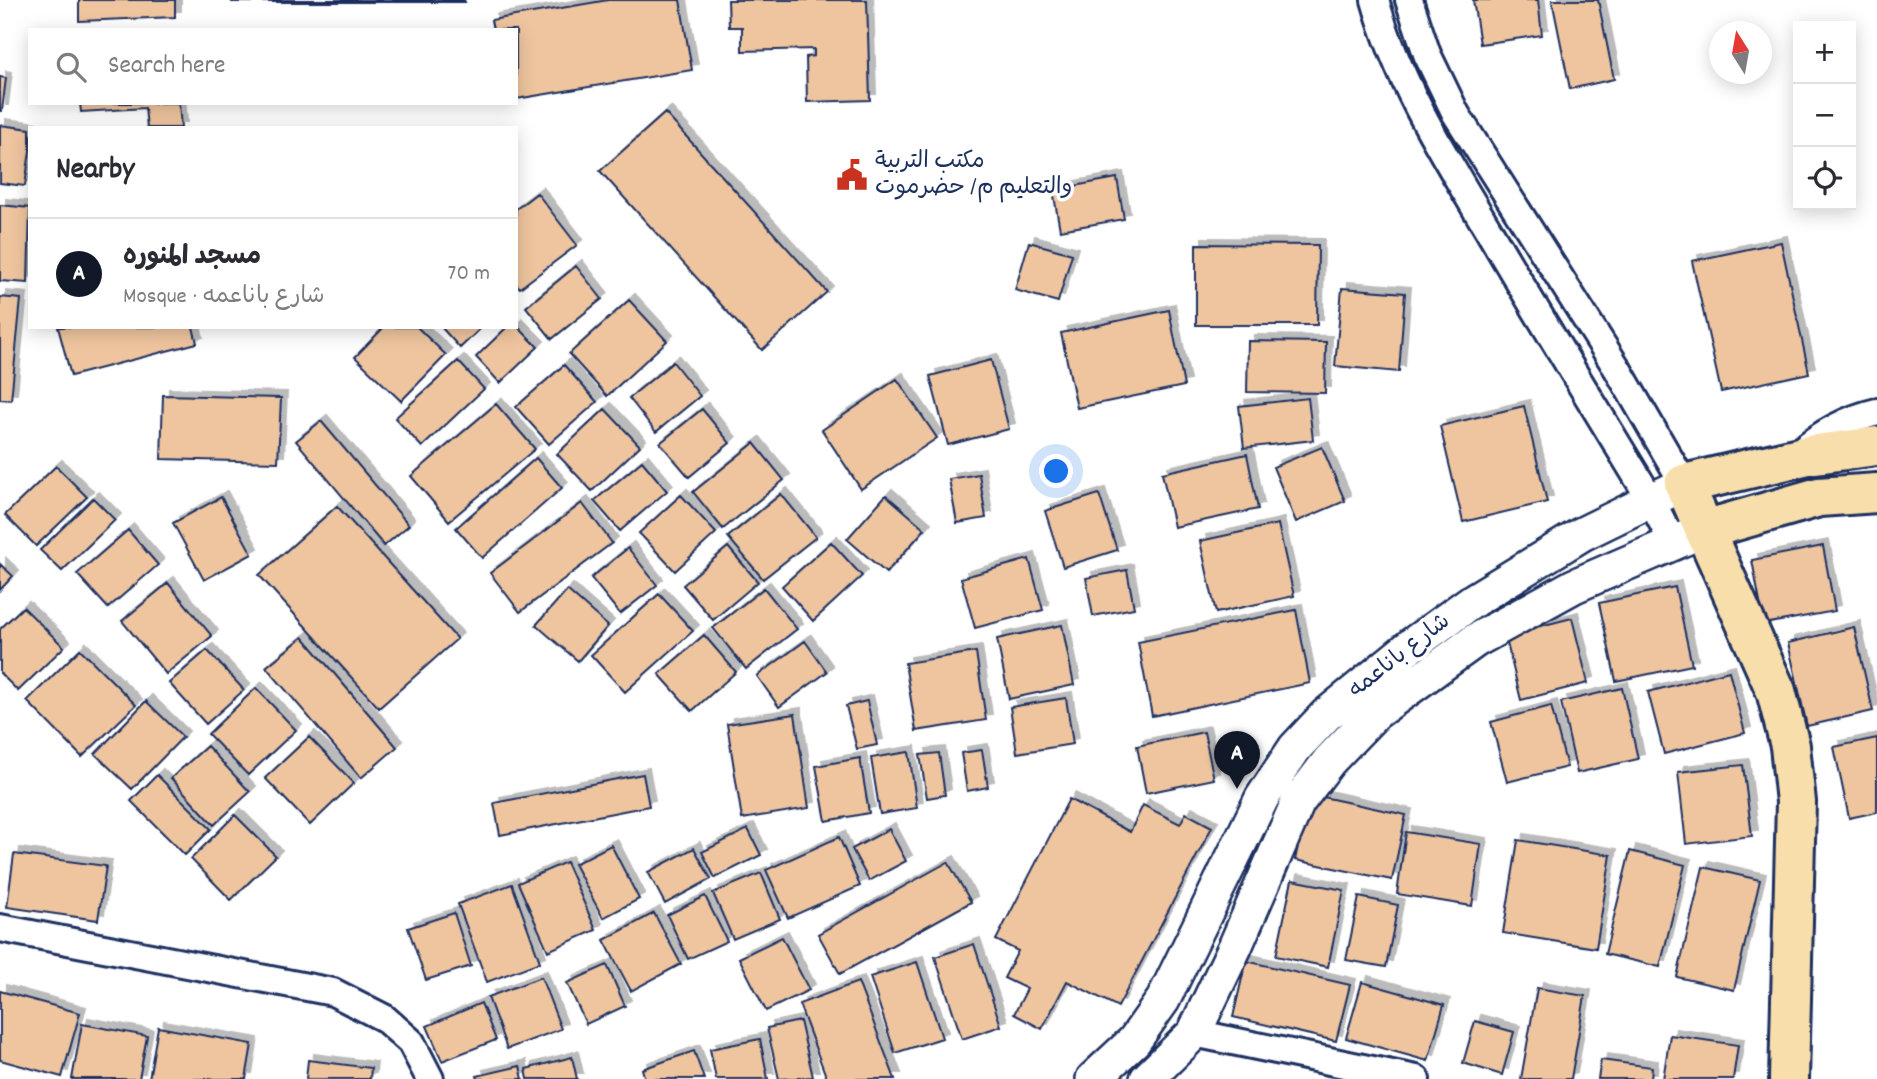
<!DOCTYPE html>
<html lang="en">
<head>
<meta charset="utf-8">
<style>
  :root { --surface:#fff; --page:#f7f7f7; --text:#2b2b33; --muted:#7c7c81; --line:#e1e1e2; --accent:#111827 }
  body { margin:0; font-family:Dekko,"Playpen Sans Arabic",sans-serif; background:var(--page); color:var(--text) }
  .controls { position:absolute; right:21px; top:21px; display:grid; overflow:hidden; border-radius:0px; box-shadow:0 4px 18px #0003 }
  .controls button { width:63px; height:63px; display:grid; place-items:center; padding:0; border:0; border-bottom:2px solid var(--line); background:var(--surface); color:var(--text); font:35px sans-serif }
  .compass { position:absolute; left:1709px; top:21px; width:63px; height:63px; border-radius:50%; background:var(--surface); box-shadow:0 4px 18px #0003; rotate:349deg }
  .you { position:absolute; left:1057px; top:472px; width:24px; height:24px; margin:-18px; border:5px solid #fff; border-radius:50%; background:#1a73e8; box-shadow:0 0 0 10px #1a73e833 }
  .badge { display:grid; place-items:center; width:46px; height:46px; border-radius:50%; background:var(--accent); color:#fff; font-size:23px; font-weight:700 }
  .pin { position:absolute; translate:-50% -58px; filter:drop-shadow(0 2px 4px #0008) }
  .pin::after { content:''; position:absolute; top:37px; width:24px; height:21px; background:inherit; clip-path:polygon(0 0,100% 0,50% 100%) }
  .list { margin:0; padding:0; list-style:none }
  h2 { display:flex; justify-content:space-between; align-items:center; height:91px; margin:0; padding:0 28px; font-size:30px }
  h2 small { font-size:23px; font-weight:400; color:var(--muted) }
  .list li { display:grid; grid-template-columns:46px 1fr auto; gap:21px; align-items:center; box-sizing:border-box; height:112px; padding:0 28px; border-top:2px solid var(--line) }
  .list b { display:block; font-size:26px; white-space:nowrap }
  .list p { margin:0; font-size:23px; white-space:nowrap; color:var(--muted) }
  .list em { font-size:23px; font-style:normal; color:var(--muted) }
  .icon { flex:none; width:38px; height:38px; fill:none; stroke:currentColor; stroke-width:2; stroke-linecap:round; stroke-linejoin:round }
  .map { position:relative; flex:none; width:1877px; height:1079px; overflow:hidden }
  .search { position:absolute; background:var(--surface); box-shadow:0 4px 18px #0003; left:28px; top:28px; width:490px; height:77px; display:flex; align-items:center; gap:18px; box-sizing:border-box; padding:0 24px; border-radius:0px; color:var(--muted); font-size:26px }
  .panel { position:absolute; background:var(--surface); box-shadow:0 4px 18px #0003; left:28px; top:126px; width:490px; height:203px; border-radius:0px }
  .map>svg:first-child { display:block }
</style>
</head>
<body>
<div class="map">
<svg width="1877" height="1079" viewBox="0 0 1877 1079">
  <defs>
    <filter id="shadow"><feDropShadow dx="6" dy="-6" stdDeviation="0" flood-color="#0004"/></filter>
  </defs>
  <rect width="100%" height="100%" fill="#fff"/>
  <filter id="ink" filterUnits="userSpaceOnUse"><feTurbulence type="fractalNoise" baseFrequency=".0143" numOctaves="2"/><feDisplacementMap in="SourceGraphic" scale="14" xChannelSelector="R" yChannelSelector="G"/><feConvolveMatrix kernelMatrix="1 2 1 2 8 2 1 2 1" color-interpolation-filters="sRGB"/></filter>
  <g filter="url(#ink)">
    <path fill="#efc59f" stroke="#1b2f5e" stroke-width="2" filter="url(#shadow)" d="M79 0H175V17L79 21Z
      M232 0H464L465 2H232Z
      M608 0H680L692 70 516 99V30H493L491 20Z
      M728 0H867L870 100 807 102 806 57 814 56V49L742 51V27H729Z
      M1473 0H1538L1542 35 1480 44Z
      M1552 0H1598L1614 79 1570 89Z
      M0 77 6 78 2 111H0Z
      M80 103H179L181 128H147L145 108 81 112Z
      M665 113 827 292 762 350 600 171Z
      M0 125 30 129V151L25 186 0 183Z
      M1117 178 1124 219 1060 230 1053 190Z
      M537 193 577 245 520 288 516 284V209Z
      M0 205 30 208 28 283 0 281Z
      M1029 242 1072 254 1058 302 1015 290Z
      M1781 242 1809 373 1721 392 1692 261Z
      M1196 244 1318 245 1317 325H1196Z
      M576 266 602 299 552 339 526 307Z
      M1342 288 1405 293 1399 372 1335 366Z
      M0 297 21 299 11 400 0 399Z
      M629 300 667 341 607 396 569 354Z
      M1169 310 1184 386 1077 408 1061 333Z
      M516 325 538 347 500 383 476 357 507 327H516Z
      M58 327H193L197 343 71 376Z
      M384 327H417L446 355 401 401 355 357Z
      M441 327H482L460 348Z
      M1248 341 1326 342 1325 393 1247 392Z
      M991 360 1009 429 948 445 930 376Z
      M458 361 484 389 422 447 395 418Z
      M673 362 700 396 656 432 629 398Z
      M564 365 597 402 549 444 516 407Z
      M897 379 937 438 861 489 822 430Z
      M163 395 281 398 278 462 161 459Z
      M1308 398 1313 440 1244 448 1239 406Z
      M496 404 535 449 449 521 411 476Z
      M1524 406 1547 502 1463 522 1440 426Z
      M605 409 640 446 592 491 557 454Z
      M702 409 730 443 689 477 660 443Z
      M321 421 409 525 384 546 296 441Z
      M754 443 784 480 723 529 693 492Z
      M1322 447 1345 501 1296 522 1273 467Z
      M1247 454 1258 509 1174 527 1162 473Z
      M536 458 562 488 482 558 456 528Z
      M642 461 667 491 620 531 594 501Z
      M56 466 87 497 36 546 5 515Z
      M979 474 986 518 957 523 949 479Z
      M781 494 816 537 763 579 728 537Z
      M1099 494 1117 550 1063 567 1045 511Z
      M681 495 716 533 675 571 639 533Z
      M886 495 925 529 886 573 847 539Z
      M221 497 252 554 204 580 173 523Z
      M93 498 115 520 62 571 40 550Z
      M582 503 612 543 520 612 490 573Z
      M337 506 457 639 379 708 259 575Z
      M1278 524 1294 596 1216 613 1200 541Z
      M128 530 158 565 108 608 77 574Z
      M831 542 862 576 813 621 782 586Z
      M1823 546 1835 611 1764 624 1752 560Z
      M728 547 758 582 713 620 683 585Z
      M628 548 657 585 620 614 591 578Z
      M1029 559 1043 610 975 628 961 578Z
      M0 564 13 576 0 590Z
      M1127 570 1134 608 1093 616 1086 578Z
      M168 583 212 636 166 674 122 621Z
      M1675 587 1692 665 1616 681 1599 603Z
      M764 588 797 629 746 669 713 628Z
      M567 590 608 626 578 661 536 625Z
      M659 594 693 631 625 692 591 655Z
      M23 607 64 647 18 691 0 673V629Z
      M1296 610 1310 683 1152 716 1138 642Z
      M1572 618 1588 683 1521 700 1505 635Z
      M1062 625 1074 685 1009 699 997 639Z
      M1854 627 1873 711 1807 726 1788 643Z
      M704 635 736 672 692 711 659 674Z
      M303 637 397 747 361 778 266 667Z
      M805 641 827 672 779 707 757 676Z
      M80 649 136 705 82 757 27 701Z
      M207 650 244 690 206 724 169 683Z
      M976 652 986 720 916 731 905 663Z
      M1729 671 1745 733 1664 754 1648 692Z
      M256 688 296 730 248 775 208 734Z
      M1622 688 1638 759 1577 773 1561 702Z
      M1066 698 1073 744 1017 753 1010 707Z
      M146 701 183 737 132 789 95 754Z
      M867 701 877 745 857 749 846 706Z
      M1551 706 1567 767 1507 782 1491 722Z
      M795 714 809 808 742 819 727 724Z
      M1204 732 1214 779 1146 793 1137 746Z
      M309 737 354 783 310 825 265 778Z
      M1877 738V812L1849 818 1834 747Z
      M207 746 250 792 214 825 171 778Z
      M982 750 988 787 967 791 961 753Z
      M909 752 917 808 880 814 871 758Z
      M939 753 945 795 927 798 920 755Z
      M860 758 869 813 826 821 816 766Z
      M1743 765 1752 836 1686 844 1678 772Z
      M643 774 649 806 500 835 494 803Z
      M157 775 211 829 185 855 131 801Z
      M1309 794 1406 815 1392 880 1295 860Z
      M1069 799 1130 832 1143 805 1180 824 1186 813 1212 827 1118 1007 1067 981 1042 1029 1014 1014 1027 989 1004 978 1018 951 996 940Z
      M235 815 276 856 231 900 191 859Z
      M748 829 761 855 715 878 702 852Z
      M889 829 906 861 869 881 852 849Z
      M1406 832 1481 844 1472 906 1397 894Z
      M839 837 860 886 788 918 766 870Z
      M1518 840 1611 855 1596 948 1503 933Z
      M611 845 639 899 603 918 574 864Z
      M694 848 711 879 665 904 648 872Z
      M1630 851 1685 865 1660 967 1605 954Z
      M14 854 106 866 98 920 7 907Z
      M566 862 596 930 548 951 518 883Z
      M948 862 971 902 840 974 818 934Z
      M1703 867 1760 880 1734 990 1677 977Z
      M761 873 780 919 733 939 713 893Z
      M1292 880 1344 890 1328 967 1276 956Z
      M512 884 540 962 487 982 458 904Z
      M705 896 727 941 688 959 667 915Z
      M1359 897 1398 905 1386 967 1346 960Z
      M454 913 471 966 426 980 408 928Z
      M654 913 681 964 631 991 604 940Z
      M782 937 809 990 766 1011 739 958Z
      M974 944 1001 1026 962 1039 935 957Z
      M1246 961 1350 985 1336 1041 1233 1017Z
      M917 962 942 1038 895 1053 870 977Z
      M607 965 625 1006 586 1024 567 983Z
      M541 977 561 1029 507 1049 488 997Z
      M858 982 895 1079H827L799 1004Z
      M1362 982 1444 1005 1428 1061 1346 1038Z
      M1537 988 1585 996 1571 1079H1521Z
      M0 991 80 1013 62 1077 0 1060Z
      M481 1003 496 1040 442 1061 427 1026Z
      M800 1021 813 1077 779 1079 767 1028Z
      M1475 1021 1514 1032 1502 1075 1463 1063Z
      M82 1024 147 1036 139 1079H72Z
      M158 1027 252 1044 246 1079H149Z
      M1670 1035 1738 1045 1733 1079H1663Z
      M760 1039 768 1079H716L710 1049Z
      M694 1051 704 1079H645L642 1069Z
      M572 1057 577 1079H528L526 1069Z
      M308 1060 371 1068 370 1079H306Z
      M1601 1060 1652 1067 1651 1079H1598Z
      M520 1066 523 1079H478L477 1076Z"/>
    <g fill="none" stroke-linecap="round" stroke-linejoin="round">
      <defs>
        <path id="minor" d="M1375 0C1399 86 1447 160 1492 236 1544 325 1598 412 1651 500L1673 543
          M1409 0 1427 54 1456 114 1617 368 1684 484
          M1796 455C1819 435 1847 419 1877 412
          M0 928 333 992 384 1018 411 1042 430 1079
          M1194 1033 1416 1079"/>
        <path id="tertiary" d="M1093 1079 1134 1041 1163 1000 1262 798 1295 748 1326 715 1413 644 1474 600 1582 534 1684 484
          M1147 1079 1194 1033 1235 947 1298 802 1329 761 1375 713 1476 640 1574 586 1704 530"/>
        <path id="trunk" d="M1704 530 1819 497 1877 493
          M1789 1079 1796 802 1790 746 1776 691 1684 484 1808 455 1877 446"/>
      </defs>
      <use href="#minor" stroke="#1b2f5e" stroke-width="32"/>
      <use href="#tertiary" stroke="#1b2f5e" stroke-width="38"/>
      <use href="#trunk" stroke="#1b2f5e" stroke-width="44"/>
      <use href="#minor" stroke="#fff" stroke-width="26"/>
      <use href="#tertiary" stroke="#fff" stroke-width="33"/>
      <use href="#trunk" stroke="#f8deab" stroke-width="38"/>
    </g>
  </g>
  <defs>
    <symbol id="civic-bare" viewBox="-9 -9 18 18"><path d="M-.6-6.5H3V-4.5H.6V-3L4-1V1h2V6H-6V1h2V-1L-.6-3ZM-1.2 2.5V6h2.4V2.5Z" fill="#c8321e" stroke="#fff" stroke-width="2.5" paint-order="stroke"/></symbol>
  </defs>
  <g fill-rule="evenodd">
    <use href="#civic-bare" x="830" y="153" width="44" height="44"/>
  </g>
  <g text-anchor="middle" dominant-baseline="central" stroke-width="7" stroke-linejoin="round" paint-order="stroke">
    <g font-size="23" fill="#1b2f5e" stroke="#fff" text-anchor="start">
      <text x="875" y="162">مكتب التربية<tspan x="875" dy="26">والتعليم م/ حضرموت</tspan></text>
    </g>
    <g font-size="23" fill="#1b2f5e" stroke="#fff">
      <text transform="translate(1400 657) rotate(-38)">شارع باناعمه</text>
    </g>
  </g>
</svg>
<div class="controls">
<button>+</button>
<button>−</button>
<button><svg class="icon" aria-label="locate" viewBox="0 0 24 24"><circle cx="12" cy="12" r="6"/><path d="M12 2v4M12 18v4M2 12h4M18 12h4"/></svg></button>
</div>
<svg class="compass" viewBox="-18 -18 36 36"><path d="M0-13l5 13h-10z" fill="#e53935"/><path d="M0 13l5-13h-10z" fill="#7c7c81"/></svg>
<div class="you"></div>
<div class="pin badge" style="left:1237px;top:789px">A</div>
<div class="search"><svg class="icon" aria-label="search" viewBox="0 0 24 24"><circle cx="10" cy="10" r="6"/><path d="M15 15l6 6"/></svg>Search here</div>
<section class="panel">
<h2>Nearby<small></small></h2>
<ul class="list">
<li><span class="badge">A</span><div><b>مسجد المنوره</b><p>Mosque · شارع باناعمه</p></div><em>70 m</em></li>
</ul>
</section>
</div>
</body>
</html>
